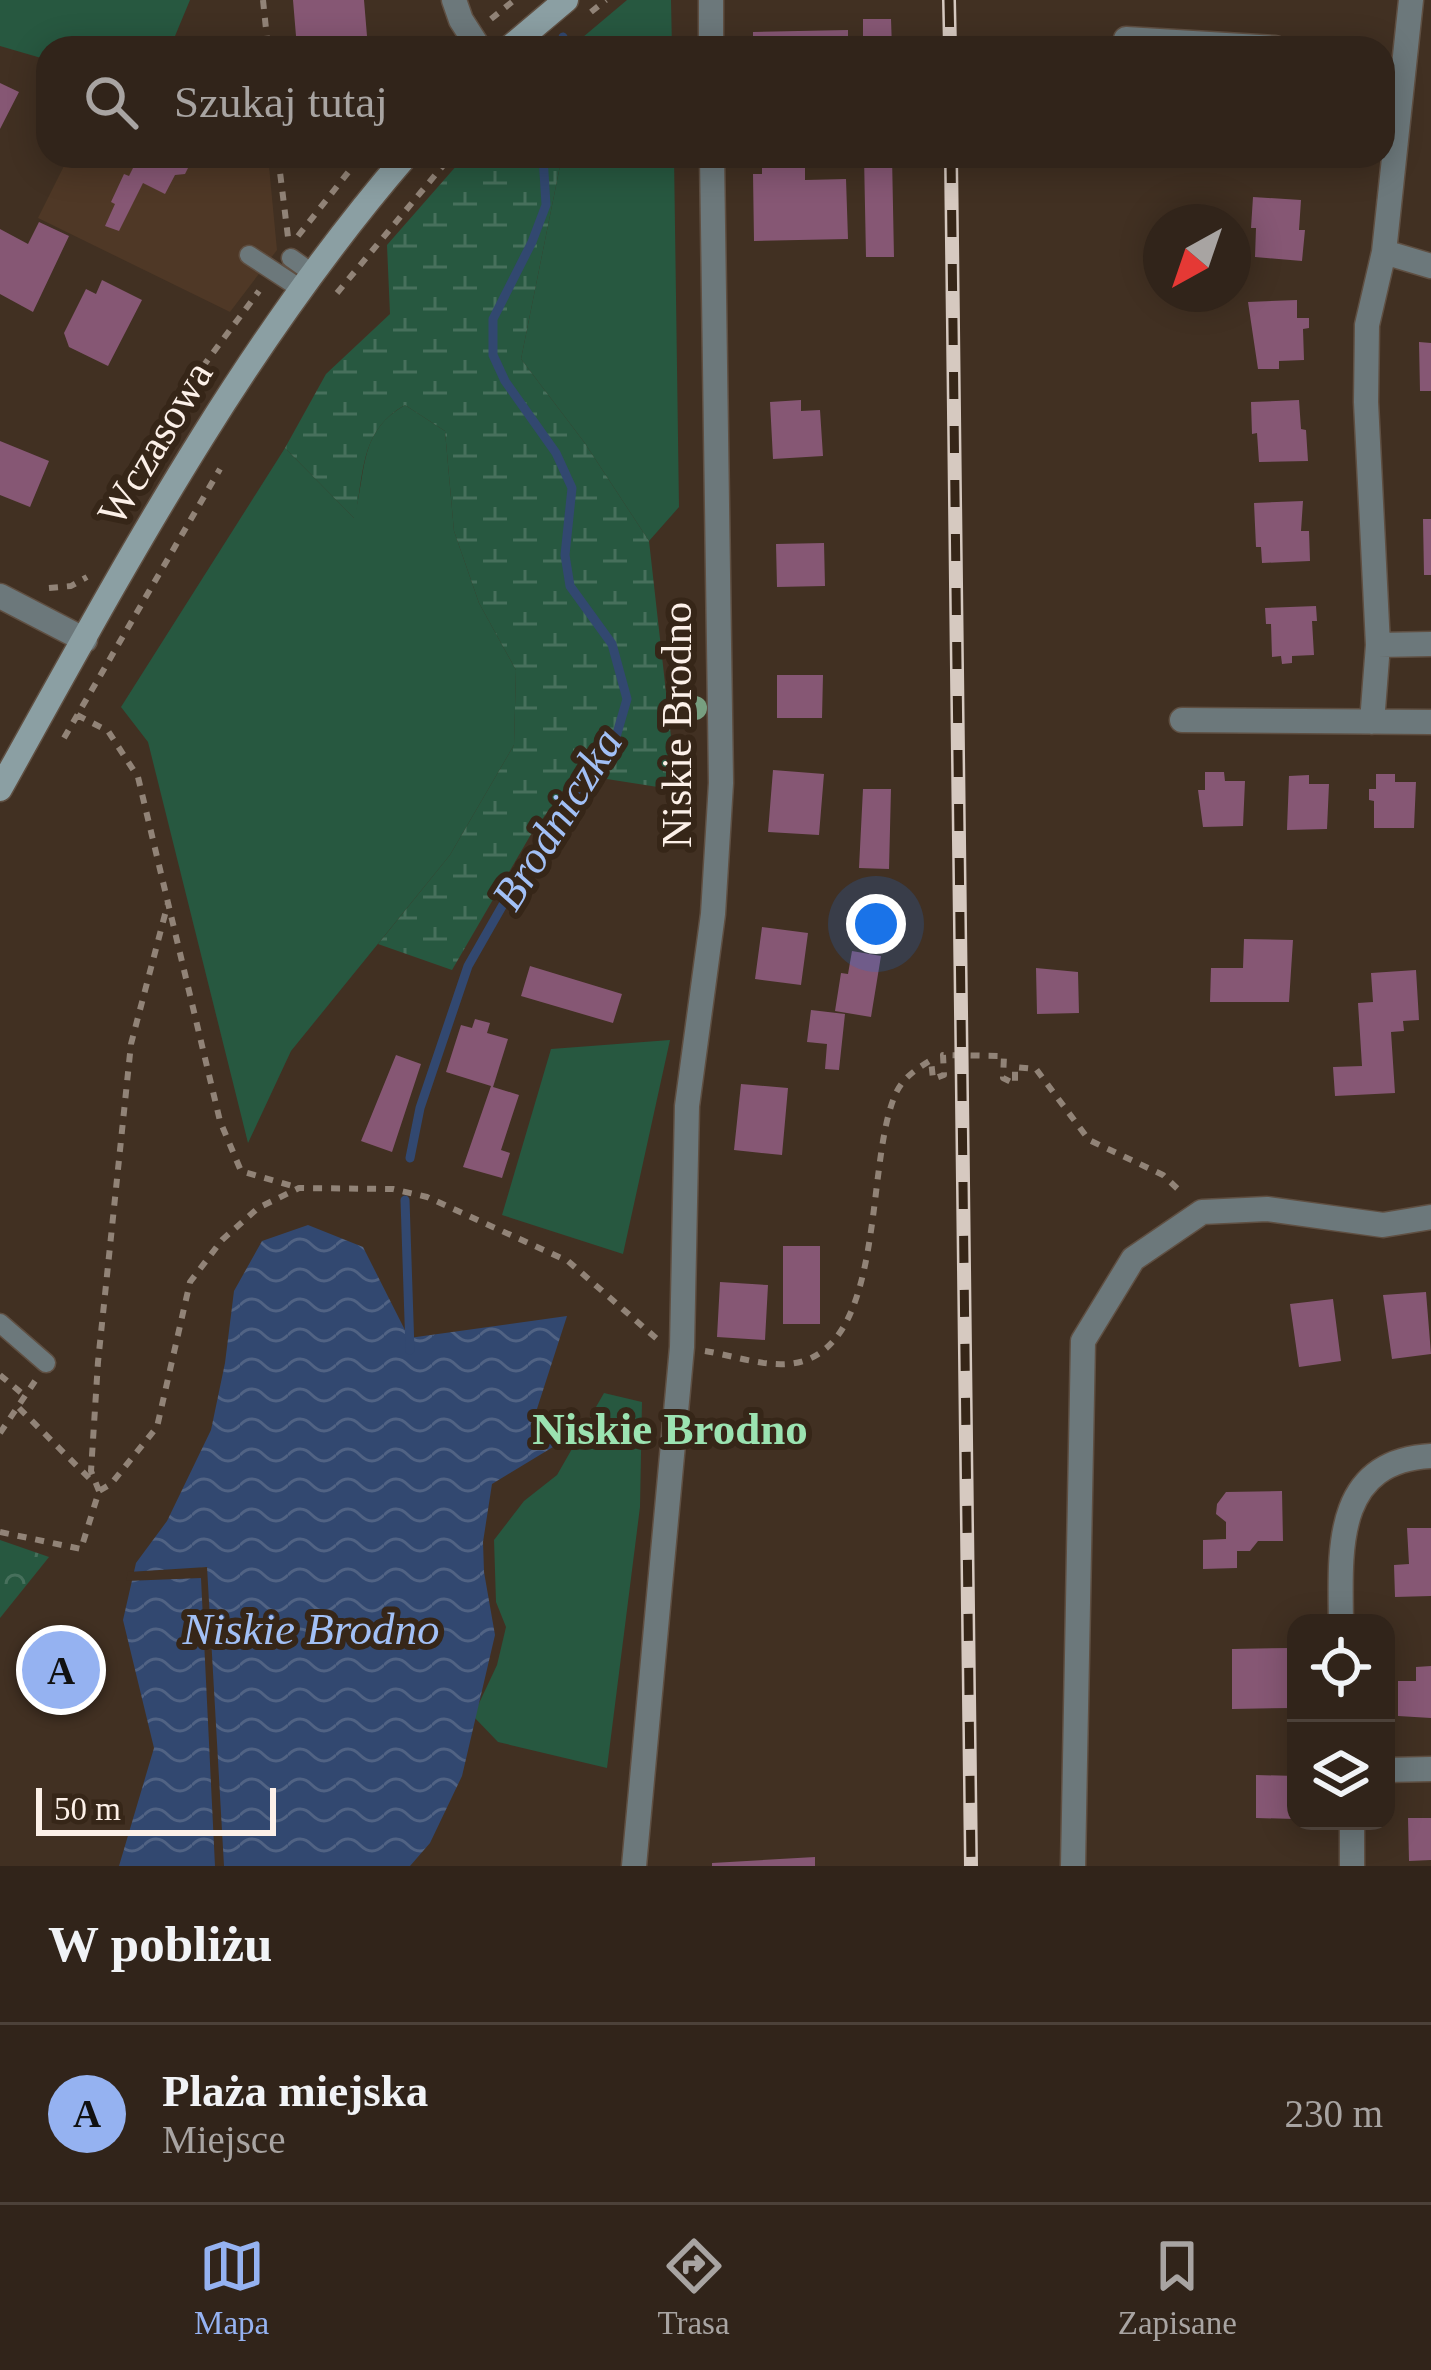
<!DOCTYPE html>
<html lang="pl">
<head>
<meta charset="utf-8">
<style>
  :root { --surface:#31241a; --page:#392c23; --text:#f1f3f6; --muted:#a8a4a2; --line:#4c4139; --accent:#95b2f1 }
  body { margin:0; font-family:"Times New Roman",serif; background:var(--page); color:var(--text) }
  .controls { position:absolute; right:36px; bottom:36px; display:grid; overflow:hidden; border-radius:24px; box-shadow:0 6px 30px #0003 }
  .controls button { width:108px; height:108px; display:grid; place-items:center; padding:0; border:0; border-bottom:3px solid var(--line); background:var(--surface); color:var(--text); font:60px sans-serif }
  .compass { position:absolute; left:1143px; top:204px; width:108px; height:108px; border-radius:50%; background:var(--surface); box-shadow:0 6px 30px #0003; rotate:220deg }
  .scale { position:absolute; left:36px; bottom:30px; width:240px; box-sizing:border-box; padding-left:12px; border:6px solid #fcf0e8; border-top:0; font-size:33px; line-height:42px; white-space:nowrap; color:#fcf0e8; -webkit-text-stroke:9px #362618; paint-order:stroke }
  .you { position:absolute; left:876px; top:924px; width:42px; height:42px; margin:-30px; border:9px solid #fff; border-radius:50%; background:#1a73e8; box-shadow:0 0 0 18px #1a73e833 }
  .badge { display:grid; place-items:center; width:78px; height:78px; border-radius:50%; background:var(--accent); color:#111; font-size:39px; font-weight:700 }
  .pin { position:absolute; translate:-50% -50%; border:6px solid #fff; box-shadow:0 3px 12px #0006 }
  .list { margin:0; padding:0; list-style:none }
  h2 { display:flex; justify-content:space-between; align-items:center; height:156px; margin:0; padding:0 48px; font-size:51px }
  h2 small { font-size:39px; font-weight:400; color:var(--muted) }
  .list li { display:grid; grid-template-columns:78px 1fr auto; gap:36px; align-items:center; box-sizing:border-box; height:180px; padding:0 48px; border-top:3px solid var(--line) }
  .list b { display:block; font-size:45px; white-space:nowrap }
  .list p { margin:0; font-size:39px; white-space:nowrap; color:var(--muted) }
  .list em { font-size:39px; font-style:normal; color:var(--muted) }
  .icon { flex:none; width:66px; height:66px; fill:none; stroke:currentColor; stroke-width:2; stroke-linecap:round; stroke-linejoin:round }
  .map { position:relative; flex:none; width:1431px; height:1866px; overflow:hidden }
  .search { position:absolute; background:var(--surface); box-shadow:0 6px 30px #0003; left:36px; right:36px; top:36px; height:132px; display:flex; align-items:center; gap:30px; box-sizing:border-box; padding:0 42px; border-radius:36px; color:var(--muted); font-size:45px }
  .sheet { height:336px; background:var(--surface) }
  nav { display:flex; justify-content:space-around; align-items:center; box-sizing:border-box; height:168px; border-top:3px solid var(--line); background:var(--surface); font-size:33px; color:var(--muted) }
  nav a { display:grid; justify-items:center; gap:6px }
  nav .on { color:var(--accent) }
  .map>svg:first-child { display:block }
</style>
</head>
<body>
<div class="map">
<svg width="1431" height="1866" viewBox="0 0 1431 1866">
  <defs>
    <pattern id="wetland-marsh" width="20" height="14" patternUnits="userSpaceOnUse" patternTransform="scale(3)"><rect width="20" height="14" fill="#275840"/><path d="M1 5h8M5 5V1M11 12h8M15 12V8" fill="none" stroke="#47705c"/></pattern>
    <pattern id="park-crowns" width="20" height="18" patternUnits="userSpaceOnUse" patternTransform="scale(3)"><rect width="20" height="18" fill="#275840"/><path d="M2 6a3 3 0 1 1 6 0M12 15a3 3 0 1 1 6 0" fill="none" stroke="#47705c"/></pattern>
    <pattern id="water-waves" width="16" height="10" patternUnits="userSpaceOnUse" patternTransform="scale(3)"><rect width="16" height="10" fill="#324870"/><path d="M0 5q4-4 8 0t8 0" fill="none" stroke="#516384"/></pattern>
  </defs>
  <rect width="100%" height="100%" fill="#413022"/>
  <path fill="#4f3826" d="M69 156H268L277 250 230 312 38 218Z"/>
  <path fill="#275840" d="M0 0H190L170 48H48V60L0 46Z
    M627 0H671L672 48H570Z
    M562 156H674L679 507 649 541 584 442 521 359Z
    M405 405 445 431 454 531 479 603 516 670 514 745 450 855 291 1051 248 1143 148 742 121 707 285 448 354 518C367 470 358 432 405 405Z
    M670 1040 623 1254 502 1215 551 1049Z
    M604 1393 642 1402 640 1507 607 1768 498 1742 473 1716 497 1665 506 1627 496 1602 494 1540 524 1501 557 1475Z"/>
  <path fill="url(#wetland-marsh)" d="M465 156H562L521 359 584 442 649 541 677 790 575 774 530 836 452 970 378 944 450 855 514 745 516 670 479 603 454 531 445 431 405 405C360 430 364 472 355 519L285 448 326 374 390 314 387 245Z"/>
  <path fill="url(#park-crowns)" d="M0 1540 49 1557 0 1618Z"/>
  <path fill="url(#water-waves)" d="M308 1225 363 1247 409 1338 567 1316 535 1415 553 1447 492 1484 483 1542 484 1572 495 1635 462 1776 430 1843 410 1866H119L154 1748 123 1620 136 1563 167 1521 211 1430 225 1363 234 1291 262 1241Z"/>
  <path fill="#413022" d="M207 1567 224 1866H215L201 1578 126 1581 128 1572Z"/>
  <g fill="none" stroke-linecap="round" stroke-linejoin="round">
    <path stroke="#324870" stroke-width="9" d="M561 48 563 37
      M410 1158 420 1108 468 966 533 852 616 737 627 699 612 644 570 586 565 555 572 488 556 453 505 381 493 355V319L532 242 546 205 543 156
      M405 1200 410 1350"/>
  </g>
  <path fill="#865774" d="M293 0H364L368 48H297Z
    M863 19H891L892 48H863Z
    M848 30V48H753V32Z
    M0 83 19 92 0 129Z
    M139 156H182L189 166 185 174 175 175 165 194 143 183 119 231 105 226 115 204 111 202 124 174 129 176Z
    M762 156H805V180L846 179 848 239 754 241 753 174H762Z
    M864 156H892L894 257H866Z
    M1253 197 1301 200 1299 230H1305L1302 261 1255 257 1256 228H1251Z
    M39 222 69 236 33 312 0 294V229L28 244Z
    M102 280 142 300 108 366 69 347 64 333 86 289 96 294Z
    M1297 300V318H1309V328L1303 329 1304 360 1279 361V369H1258L1248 302Z
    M1419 342 1431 343V391H1420Z
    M801 400V411L820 410 823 456 773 459 770 402Z
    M1299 400 1301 429 1306 430 1308 461 1259 462 1257 433 1252 434 1251 402Z
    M0 441 49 461 30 507 0 495Z
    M1303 501 1301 531H1309L1310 561 1262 563 1261 547H1256L1254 503Z
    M1423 519H1431V575H1424Z
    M824 543 825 586 777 587 776 544Z
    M1316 606 1317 621H1312L1314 655 1292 656V663L1282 664 1281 656 1272 657 1271 624H1266L1265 608Z
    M777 675H823L822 718H777Z
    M773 770 824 774 819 835 768 832Z
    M1205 772H1224L1225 781H1245L1243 826 1203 827 1198 790H1205Z
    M1376 774H1395V782H1416L1414 828H1374V801L1369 800V789H1376Z
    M1309 775V784H1329L1327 829 1287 830 1289 776Z
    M863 789H891L889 869 859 868Z
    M762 927 808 933 801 985 755 979Z
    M1244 939 1293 940 1289 1002H1210L1211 968H1243Z
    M852 951 881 956 871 1017 835 1011 841 973 848 974Z
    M530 966 622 994 613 1023 521 996Z
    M1036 968 1078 972 1079 1013 1037 1014Z
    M1416 970 1419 1020 1403 1021 1404 1031 1391 1032 1395 1093 1335 1096 1333 1067 1362 1066 1358 1003 1373 1002 1371 973Z
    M811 1010 845 1014 839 1070 825 1069 827 1044 807 1042Z
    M475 1019 490 1023 487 1033 508 1039 493 1087 519 1095 501 1150 510 1153 502 1178 463 1167 491 1086 446 1072 461 1025 472 1028Z
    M396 1055 421 1064 392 1152 361 1141Z
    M741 1084 788 1088 782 1155 734 1150Z
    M783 1246H820V1324H783Z
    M720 1282 768 1285 765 1340 717 1337Z
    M1426 1292 1431 1354 1392 1359 1383 1295Z
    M1333 1299 1341 1361 1299 1367 1290 1304Z
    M1282 1491 1283 1541H1258L1250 1551H1237V1568L1203 1569V1540L1226 1539V1522L1216 1514 1217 1504 1226 1492Z
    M1407 1528H1431V1596L1395 1597 1394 1565 1409 1564Z
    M1291 1648 1292 1708 1232 1709V1649Z
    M1431 1666V1718L1398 1716V1681H1416V1667Z
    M1256 1775 1296 1776 1295 1819 1256 1818Z
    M1408 1818H1431V1860L1409 1861Z
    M815 1857V1866H712V1863Z"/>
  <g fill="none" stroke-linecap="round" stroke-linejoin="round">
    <defs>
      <path id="lane" d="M249 255 301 289
        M291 258 312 273
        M0 1323 46 1363"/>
      <path id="street" d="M454 0 461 20 479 48
        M711 0V48
        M1126 39 1275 48
        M1384 252 1431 266
        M0 596 85 640
        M1378 645 1431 644
        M1182 720 1431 722
        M1372 722 1378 645 1366 402 1367 325 1384 252 1411 0
        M1341 1623C1340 1549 1334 1461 1431 1456
        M1386 1770 1431 1769
        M634 1866 682 1347 687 1106 713 914 721 783 712 156
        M1073 1866 1083 1341 1133 1259 1202 1212 1267 1209 1383 1225 1431 1217
        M1352 1866V1821"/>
      <path id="secondary" d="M509 48 566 0
        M0 789C122 570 241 347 406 156"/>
    </defs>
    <use href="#lane" stroke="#5f4f42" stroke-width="21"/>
    <use href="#street" stroke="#5f4f42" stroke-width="27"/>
    <use href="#secondary" stroke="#5f4f42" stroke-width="27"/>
    <path stroke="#918377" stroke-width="6" stroke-dasharray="9 9" stroke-linecap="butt" d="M263 0 268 48
      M591 12 606 0
      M491 19 512 2
      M278 156 288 237
      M298 236 361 156
      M337 293 451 156
      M134 493C157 419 214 353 259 291
      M49 588 71 586 87 577
      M77 715 108 731 138 777 220 1121 241 1171 296 1187
      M64 738 220 469
      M705 1351C730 1355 762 1366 787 1364 890 1357 863 1159 897 1091 904 1077 918 1068 931 1060L933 1079 944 1075 943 1055 1004 1056 1003 1078 1015 1084V1067L1036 1069 1089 1140 1163 1175 1182 1193
      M0 1375 25 1396
      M19 1408 93 1482
      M0 1433 35 1381
      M99 1491 91 1471 98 1362 131 1044 168 903
      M0 1532 81 1549 99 1491 111 1484 157 1427 190 1282 222 1240 258 1208 299 1188 393 1189 427 1197 568 1261 657 1339"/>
    <use href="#lane" stroke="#6c787b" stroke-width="18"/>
    <use href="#street" stroke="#6c787b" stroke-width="24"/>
    <use href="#secondary" stroke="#8b9fa3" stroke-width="24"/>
    <defs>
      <path id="rail" d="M949 0 950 48
        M951 156 971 1866"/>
    </defs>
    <use href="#rail" stroke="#d6c9c0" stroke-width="14"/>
    <use href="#rail" stroke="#362618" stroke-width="9" stroke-dasharray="27" stroke-linecap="butt"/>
  </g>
  <circle fill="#779f80" cx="695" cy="708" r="12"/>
  <g text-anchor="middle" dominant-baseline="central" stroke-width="12" stroke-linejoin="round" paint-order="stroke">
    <g font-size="42" fill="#fcf0e8" stroke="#362618">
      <text transform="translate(155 443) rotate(-59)">Wczasowa</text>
      <text transform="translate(677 725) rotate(-90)">Niskie Brodno</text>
    </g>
    <g font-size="45" font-style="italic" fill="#a2c0f6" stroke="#362618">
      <text transform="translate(557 819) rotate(-58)">Brodniczka</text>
      <text x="311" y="1629">Niskie Brodno</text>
    </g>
    <g font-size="45" font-weight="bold" fill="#9be3b1" stroke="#362618">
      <text x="670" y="1429">Niskie Brodno</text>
    </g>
  </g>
</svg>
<div class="controls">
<button><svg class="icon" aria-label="locate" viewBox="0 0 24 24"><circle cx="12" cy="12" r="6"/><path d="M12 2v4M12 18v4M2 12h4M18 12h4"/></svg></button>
<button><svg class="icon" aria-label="layers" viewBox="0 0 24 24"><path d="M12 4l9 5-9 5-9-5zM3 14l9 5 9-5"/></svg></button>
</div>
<svg class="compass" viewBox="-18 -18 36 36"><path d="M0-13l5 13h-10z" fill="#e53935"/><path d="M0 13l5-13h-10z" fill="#a8a4a2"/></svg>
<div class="scale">50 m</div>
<div class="you"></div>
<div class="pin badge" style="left:61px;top:1670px">A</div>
<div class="search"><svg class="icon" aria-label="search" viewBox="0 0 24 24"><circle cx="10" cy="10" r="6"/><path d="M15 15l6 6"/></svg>Szukaj tutaj</div>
</div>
<section class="sheet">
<h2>W pobliżu<small></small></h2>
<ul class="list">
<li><span class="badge">A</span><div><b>Plaża miejska</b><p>Miejsce</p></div><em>230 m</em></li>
</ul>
</section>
<nav>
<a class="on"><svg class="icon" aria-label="map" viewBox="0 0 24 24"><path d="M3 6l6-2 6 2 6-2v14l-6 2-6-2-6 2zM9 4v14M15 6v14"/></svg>Mapa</a>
<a><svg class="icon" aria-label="directions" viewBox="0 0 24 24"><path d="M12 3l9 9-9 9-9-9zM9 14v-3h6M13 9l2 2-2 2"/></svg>Trasa</a>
<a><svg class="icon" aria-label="saved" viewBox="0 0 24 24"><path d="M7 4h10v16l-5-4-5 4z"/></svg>Zapisane</a>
</nav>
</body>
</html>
